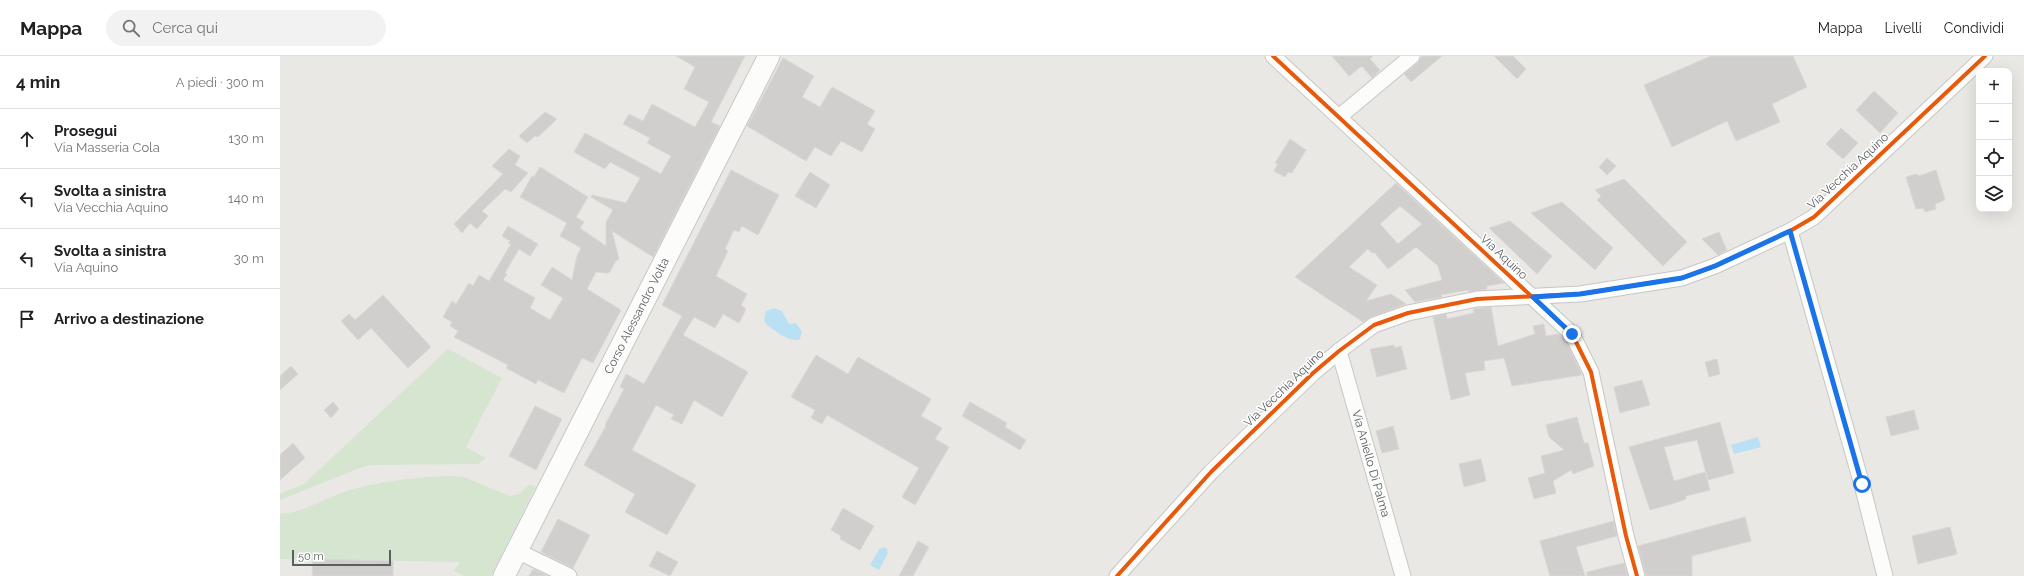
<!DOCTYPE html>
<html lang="it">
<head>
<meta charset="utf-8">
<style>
  :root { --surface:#fff; --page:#f2f2f2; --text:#202124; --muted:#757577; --line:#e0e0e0 }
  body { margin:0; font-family:Raleway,sans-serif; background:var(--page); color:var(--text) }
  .controls { position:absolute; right:12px; top:12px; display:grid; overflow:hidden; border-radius:8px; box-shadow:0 4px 16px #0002 }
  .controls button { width:36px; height:36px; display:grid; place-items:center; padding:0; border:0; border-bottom:1px solid var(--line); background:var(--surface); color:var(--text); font:20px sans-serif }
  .scale { position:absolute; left:12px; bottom:10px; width:99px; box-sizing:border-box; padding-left:4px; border:2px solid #5a5f62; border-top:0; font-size:11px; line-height:14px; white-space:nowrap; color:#5a5f62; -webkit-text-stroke:3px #fff; paint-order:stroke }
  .stop { position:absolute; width:12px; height:12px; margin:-9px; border:3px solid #1a73e8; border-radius:50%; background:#fff }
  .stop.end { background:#1a73e8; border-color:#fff; box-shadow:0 1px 4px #0008 }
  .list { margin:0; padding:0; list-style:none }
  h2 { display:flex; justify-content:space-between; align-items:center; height:52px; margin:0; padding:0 16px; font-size:17px }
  h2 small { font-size:13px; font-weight:400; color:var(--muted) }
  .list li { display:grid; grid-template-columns:26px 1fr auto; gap:12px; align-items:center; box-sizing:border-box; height:60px; padding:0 16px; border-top:1px solid var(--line) }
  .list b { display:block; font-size:15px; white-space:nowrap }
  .list p { margin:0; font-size:13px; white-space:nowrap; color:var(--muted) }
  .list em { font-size:13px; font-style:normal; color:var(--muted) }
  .icon { flex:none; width:22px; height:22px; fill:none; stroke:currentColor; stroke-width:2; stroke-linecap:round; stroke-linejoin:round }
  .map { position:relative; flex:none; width:1744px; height:520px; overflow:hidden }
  header { display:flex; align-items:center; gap:24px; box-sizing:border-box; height:56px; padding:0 20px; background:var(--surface); border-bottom:1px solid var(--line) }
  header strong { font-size:19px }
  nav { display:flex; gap:22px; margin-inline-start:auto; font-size:14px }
  .search { width:280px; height:36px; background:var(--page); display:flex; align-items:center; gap:10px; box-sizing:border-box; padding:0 14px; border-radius:22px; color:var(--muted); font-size:15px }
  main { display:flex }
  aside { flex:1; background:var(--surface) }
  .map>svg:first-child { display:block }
</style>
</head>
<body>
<header>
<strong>Mappa</strong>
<div class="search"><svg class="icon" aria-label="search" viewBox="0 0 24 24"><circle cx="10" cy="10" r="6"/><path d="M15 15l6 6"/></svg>Cerca qui</div>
<nav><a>Mappa</a><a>Livelli</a><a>Condividi</a></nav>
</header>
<main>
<aside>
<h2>4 min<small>A piedi · 300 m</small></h2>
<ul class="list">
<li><svg class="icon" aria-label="ahead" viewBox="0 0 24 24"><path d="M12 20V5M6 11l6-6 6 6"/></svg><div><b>Prosegui</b><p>Via Masseria Cola</p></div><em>130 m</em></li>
<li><svg class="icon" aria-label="left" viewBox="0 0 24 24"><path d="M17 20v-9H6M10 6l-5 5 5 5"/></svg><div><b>Svolta a sinistra</b><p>Via Vecchia Aquino</p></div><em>140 m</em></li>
<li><svg class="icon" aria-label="left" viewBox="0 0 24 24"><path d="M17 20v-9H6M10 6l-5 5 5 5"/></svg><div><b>Svolta a sinistra</b><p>Via Aquino</p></div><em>30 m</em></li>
<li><svg class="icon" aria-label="arrive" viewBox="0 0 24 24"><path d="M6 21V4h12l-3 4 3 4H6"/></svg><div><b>Arrivo a destinazione</b></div></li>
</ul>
</aside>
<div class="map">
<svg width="1744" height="520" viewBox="0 0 1744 520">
  <rect width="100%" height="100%" fill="#eae8e4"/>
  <path fill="#d5e5d0" d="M168 293 222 322 186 391 206 402 198 408 91 409 77 413 0 444V438L24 428Z
    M171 420 184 421 230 440 239 438 249 429 256 430 211 520H184L174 515 180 506 0 503V458C23 457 45 442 67 435 101 425 136 421 171 420Z"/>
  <path fill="#bae0f3" d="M494 252 502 255 509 268 516 267 522 276 520 283C510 288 494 274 486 268L484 264 486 255Z
    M1478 381 1481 391 1454 398 1451 389Z
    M604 491 607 493 608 497 599 514 590 509 600 492 601 493Z"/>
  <path fill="#d0cfcd" stroke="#dad7d4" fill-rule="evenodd" d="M396 0H465L431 66 440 70 373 201 332 175 339 203 335 206 330 216 327 217 316 216 307 233 341 254 313 307 302 302 284 337 258 324 256 328 226 312 228 309 174 281 178 275 170 270 172 266 163 261 172 245 176 248 189 227 193 230 199 219 209 225 231 188 228 187 230 185 222 180 228 170 258 188 250 200 239 193 225 217 227 218 223 224 255 242 250 252 270 264 283 242 261 229 272 211 292 224 297 200 301 192 280 180 287 167 240 141 252 120 254 121 260 111 308 141 296 161 304 166 300 172 326 190V166L333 154 311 141 312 139 346 147 360 122 330 106 325 113 294 96 305 77 381 118 391 100 367 87 370 82 343 68 349 58 363 65 372 48 415 71 429 46 404 33 415 11Z
    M1052 0H1093L1090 3 1100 14 1092 22 1082 10 1069 20Z
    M1142 0H1162L1131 26 1124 18 1138 7Z
    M1214 0H1233L1246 13 1237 23Z
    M1431 0H1513L1527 31 1492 48 1500 66 1456 85 1447 65 1392 91 1364 29Z
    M503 2 534 20 522 41 540 51 552 31 595 55 587 68 595 73 582 96 561 85 551 100 535 91 526 105 467 70Z
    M1594 35 1618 57 1600 77 1576 54Z
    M265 56 277 63 258 81 255 80 247 87 239 80Z
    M1561 72 1578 87 1563 103 1546 88Z
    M1010 83 1026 94 1012 117 1008 116 1005 121 994 115 998 108 995 107Z
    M229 93 240 100 235 109 248 117 231 136 225 133 202 155 208 160 197 173 190 167 182 177 174 168 223 118 212 110Z
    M1327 102 1336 110 1327 119 1319 111Z
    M451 114 499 139 478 179 462 170 459 176 454 174 445 193 448 195 436 220 467 238 461 249 466 253 459 267 443 258 435 272 414 261 403 279 468 316 442 361 414 344 402 368 391 363 394 359 376 349 352 394 416 429 387 479 345 456 355 438 304 409 326 370 325 369 344 333 340 331 346 318 364 328 402 260 382 249Z
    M1656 114 1665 144 1655 148 1656 153 1645 156 1643 152 1636 153 1626 121 1636 118 1639 120Z
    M530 116 550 129 536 152 515 140Z
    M1344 123 1407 186 1383 210 1317 144 1321 140 1315 134Z
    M1116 127 1224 227 1207 230V233L1189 236 1188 234 1161 239 1162 241 1135 246 1125 234 1162 224 1158 210 1136 191 1108 213 1094 196 1092 197 1088 193 1069 211 1097 229 1086 245 1111 238 1126 248 1091 261 1083 266 1015 221ZM1120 150 1142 168 1118 188 1100 168Z
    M1282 146 1333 192 1315 214 1251 157Z
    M1230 165 1272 200 1257 218 1209 172Z
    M1439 176 1447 194 1438 199 1422 183Z
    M103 239 151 291 128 312 91 272 78 284 61 265 69 258 75 264Z
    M1211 251 1218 290 1255 278 1253 270 1264 268 1266 280 1278 278 1285 283 1302 319 1232 330 1224 302 1204 305 1205 314 1185 317 1190 339 1171 344 1153 261 1166 258 1167 263 1194 257 1193 253Z
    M1114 289 1115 292 1121 290 1127 313 1097 321 1090 293Z
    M536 299 568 318 578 301 651 343 641 360 662 372 655 383 669 391 635 449 622 441 639 412 547 359 542 368 531 362 535 354 511 341Z
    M1437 303 1440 318 1429 321 1425 306Z
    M11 310 18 318 0 334V320Z
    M1362 324 1370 349 1340 357 1334 331Z
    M53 346 59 353 51 362 44 354Z
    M690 346 727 367 725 371 746 384 740 394 682 360Z
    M255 350 282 363 256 414 229 400Z
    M1634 354 1639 373 1611 380 1606 361Z
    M1297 361 1304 387H1308L1314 410 1293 418 1291 414 1273 425 1276 437 1254 443 1248 422 1265 417 1261 400 1284 394 1269 381 1266 369Z
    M1440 366 1454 417 1428 424 1417 384 1384 391 1394 425 1425 416 1430 434 1406 440V443L1395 447 1370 454 1349 391Z
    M1113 370 1119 393 1102 397 1096 375Z
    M13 387 25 402 0 424V399Z
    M1201 403 1206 425 1184 431 1179 408Z
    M563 452 594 470 580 494 560 483 561 480 551 474Z
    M1465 461 1471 485 1412 500V520H1366L1358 490Z
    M278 463 310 479 293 512 261 496Z
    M1334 465 1337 480 1296 491 1305 520H1270L1260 485Z
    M1670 471 1677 498 1638 508 1632 480Z
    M638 485 649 491 633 520H619Z
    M377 495 398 506 390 520 369 510Z
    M33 503 113 505V520H32Z
    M1344 507 1348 520H1307V516Z
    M253 513 268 520H249Z"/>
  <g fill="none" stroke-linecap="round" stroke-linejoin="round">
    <defs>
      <g id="minor">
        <path d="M993 0 1292 278 1311 316 1346 480 1357 520"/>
        <path d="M1059 61 1132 0"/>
        <path d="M1510 175 1582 429 1605 520"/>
        <path id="s1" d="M1059 295 1123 520"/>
        <path d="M237 495 289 520"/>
        <path d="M837 520 931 416 1033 317 1059 295 1094 269 1128 257 1197 243 1300 238 1402 222 1435 210 1510 175 1534 161 1705 0"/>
      </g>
      <g id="secondary">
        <path id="s2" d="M224 520 489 0"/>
      </g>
    </defs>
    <use href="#minor" stroke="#c6c7c6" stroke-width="17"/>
    <use href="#secondary" stroke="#c6c7c6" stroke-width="23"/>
    <use href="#minor" stroke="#fcfcfb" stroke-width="15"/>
    <use href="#secondary" stroke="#fcfcfb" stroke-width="21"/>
    <defs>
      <path id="cycleway" d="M993 0 1292 278 1311 316 1346 480 1357 520
        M837 520 931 416 1033 317 1059 295 1094 269 1128 257 1197 243 1300 238 1402 222 1435 210 1510 175 1534 161 1705 0"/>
    </defs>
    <use href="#cycleway" stroke="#fff" stroke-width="6"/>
    <use href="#cycleway" stroke="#e8590c" stroke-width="4"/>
  </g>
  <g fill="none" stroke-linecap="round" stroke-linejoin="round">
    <path stroke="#1a73e8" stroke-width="5" d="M1292 278 1253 241 1300 238 1402 222 1435 210 1510 175 1582 428"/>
  </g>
  <g text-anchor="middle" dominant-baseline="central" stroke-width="3" stroke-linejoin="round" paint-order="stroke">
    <g font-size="12" fill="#5a5f62" stroke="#fff">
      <text transform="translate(1568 115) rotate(-43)">Via Vecchia Aquino</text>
      <text transform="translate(1224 201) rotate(43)">Via Aquino</text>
      <text stroke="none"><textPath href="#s2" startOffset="292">Corso Alessandro Volta</textPath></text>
      <text transform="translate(1004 332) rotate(-44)">Via Vecchia Aquino</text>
      <text stroke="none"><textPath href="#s1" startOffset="117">Via Aniello Di Palma</textPath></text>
    </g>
  </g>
</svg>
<div class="controls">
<button>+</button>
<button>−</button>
<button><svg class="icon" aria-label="locate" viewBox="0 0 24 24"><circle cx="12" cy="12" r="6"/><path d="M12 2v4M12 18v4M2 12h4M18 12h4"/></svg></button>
<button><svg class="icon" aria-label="layers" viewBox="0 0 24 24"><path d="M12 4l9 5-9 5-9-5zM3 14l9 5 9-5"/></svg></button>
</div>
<div class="scale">50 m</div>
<div class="stop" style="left:1582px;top:428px"></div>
<div class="stop end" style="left:1292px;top:278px"></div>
</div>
</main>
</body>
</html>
